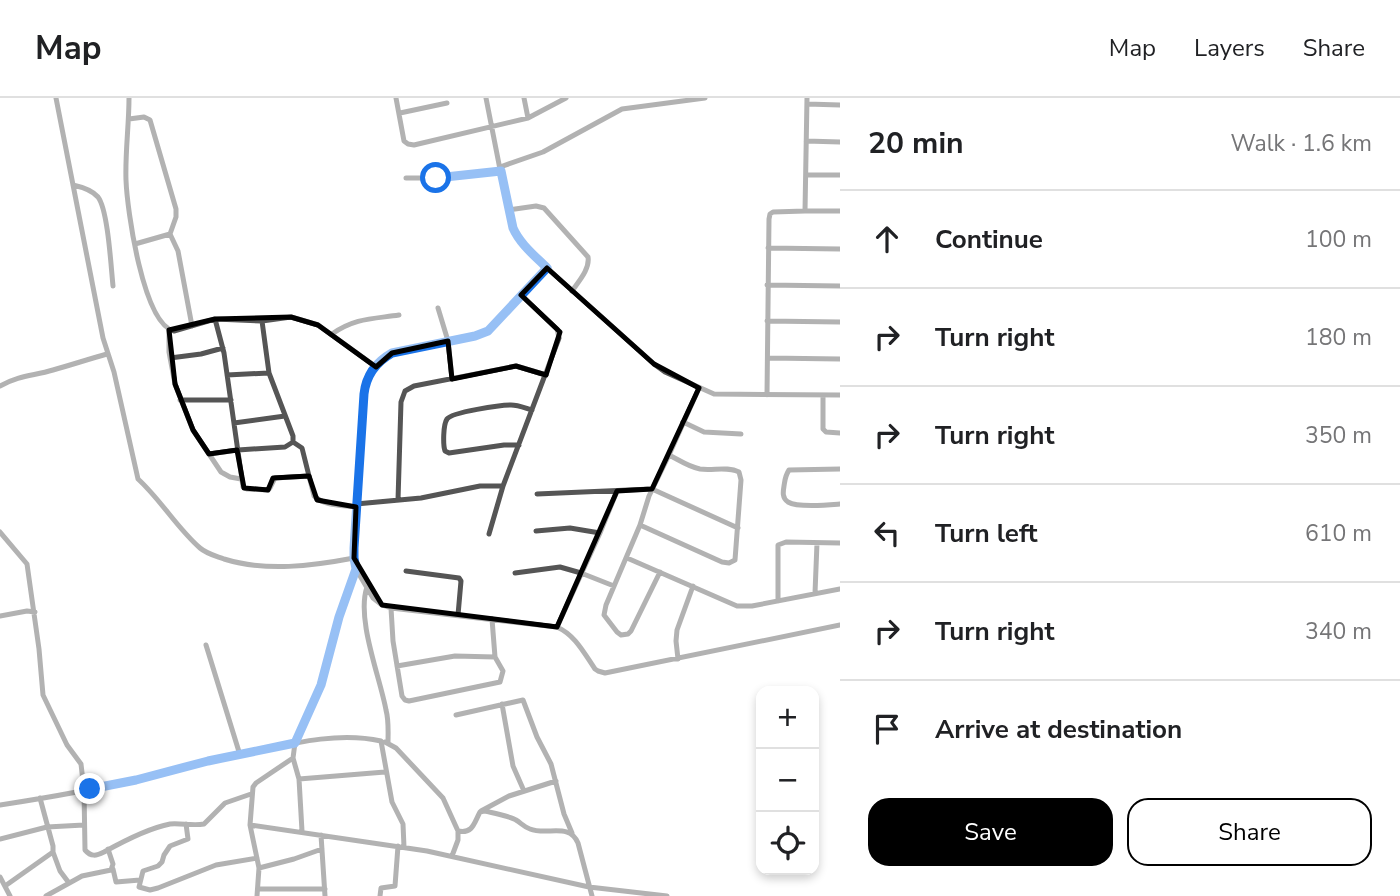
<!DOCTYPE html>
<html lang="en">
<head>
<meta charset="utf-8">
<style>
  :root { --surface:#fff; --page:#f6f6f6; --text:#202124; --muted:#757577; --line:#e0e0e0; --accent:#000 }
  body { margin:0; font-family:"Nunito Sans",sans-serif; background:var(--page); color:var(--text) }
  .controls { position:absolute; right:21px; bottom:21px; display:grid; overflow:hidden; border-radius:14px; box-shadow:0 4px 10px #0003 }
  .controls button { width:63px; height:63px; display:grid; place-items:center; padding:0; border:0; border-bottom:2px solid var(--line); background:var(--surface); color:var(--text); font:35px sans-serif }
  .stop { position:absolute; width:21px; height:21px; margin:-16px; border:5px solid #1a73e8; border-radius:50%; background:#fff }
  .stop.end { background:#1a73e8; border-color:#fff; box-shadow:0 2px 7px #0008 }
  .list { margin:0; padding:0; list-style:none }
  h2 { display:flex; justify-content:space-between; align-items:center; height:91px; margin:0; padding:0 28px; font-size:30px }
  h2 small { font-size:23px; font-weight:400; color:var(--muted) }
  .list li { display:grid; grid-template-columns:46px 1fr auto; gap:21px; align-items:center; box-sizing:border-box; height:98px; padding:0 28px; border-top:2px solid var(--line) }
  .list b { display:block; font-size:26px; white-space:nowrap }
  .list em { font-size:23px; font-style:normal; color:var(--muted) }
  .actions { display:flex; gap:14px; padding:21px 28px }
  .actions a { flex:1; padding:16px 0; border:2px solid var(--accent); border-radius:21px; text-align:center; font-size:24px; color:var(--accent) }
  .actions .main { background:var(--accent); color:#fff }
  .icon { flex:none; width:38px; height:38px; fill:none; stroke:currentColor; stroke-width:2; stroke-linecap:round; stroke-linejoin:round }
  .map { position:relative; flex:none; width:840px; height:798px; overflow:hidden }
  header { display:flex; align-items:center; gap:42px; box-sizing:border-box; height:98px; padding:0 35px; background:var(--surface); border-bottom:2px solid var(--line) }
  header strong { font-size:33px }
  nav { display:flex; gap:38px; margin-inline-start:auto; font-size:24px }
  main { display:flex }
  aside { flex:1; background:var(--surface) }
  .map>svg:first-child { display:block }
</style>
</head>
<body>
<header>
<strong>Map</strong>
<nav><a>Map</a><a>Layers</a><a>Share</a></nav>
</header>
<main>
<div class="map">
<svg width="840" height="798" viewBox="0 0 840 798">
  <rect width="100%" height="100%" fill="#fff"/>
  <g fill="none" stroke-linecap="round" stroke-linejoin="round">
    <path stroke="#555" stroke-width="5" d="M56 0 103 240 114 274 138 381C161 402 177 430 200 450 207 456 216 458 224 461 266 474 312 468 354 460
      M129 0C129 27 125 55 126 82 127 111 143 226 174 233L215 221 262 223 291 219 318 227 376 269
      M396 0 404 43 408 46 414 47 528 20 566 0
      M486 0 508 112 515 136 520 143 547 170 654 266 665 274 714 296 840 297
      M524 0 528 20
      M807 6 840 7
      M400 15 447 5
      M129 21 144 19 150 22 176 111V119L170 136 135 146
      M806 43 840 44
      M500 69 543 54 622 11 705 0
      M806 77H840
      M406 80H436L501 73
      M73 87C82 89 92 92 98 99 108 112 111 169 113 188
      M508 112 536 108 544 110 588 159C590 171 579 183 572 193
      M805 113H840
      M170 136 178 153 192 228
      M768 150 840 151
      M547 170 488 233 475 238 392 255C376 264 366 277 364 296L354 460 356 471 373 500 382 507 391 510 557 529C575 537 584 555 595 571L598 573 605 575 840 527
      M767 187 840 188
      M438 210 448 243 452 281
      M215 221 224 255 243 389 247 391 268 392 270 390 275 380 309 378
      M767 223 840 224
      M169 232V254L175 286 193 332 221 374 230 379 241 381
      M332 236C355 220 372 221 399 217
      M170 260 201 256 223 250
      M768 260 840 261
      M227 277 269 275
      M0 288C20 277 33 278 53 272 71 267 89 261 107 256
      M767 297 769 121 770 116 773 114 805 113 807 0
      M823 297V331L826 334 840 335
      M180 302H231
      M683 324 704 334 741 336
      M234 325 285 318
      M293 344 302 350 314 398C324 408 342 407 356 409
      M519 347H504L449 355 445 353C443 347 443 327 447 321 452 314 501 307 511 307 518 307 525 310 532 312
      M209 356 238 352 285 349 293 344V338L269 275 262 223
      M840 371 789 372C785 378 785 382 784 388 783 394 782 400 788 404 798 410 828 407 840 406
      M537 396 652 391 738 430
      M398 402 401 304 405 293 414 288 516 268 546 277
      M356 406 421 400 480 388H503
      M640 427 722 464 729 465 735 462 741 382 739 374C727 368 713 373 700 371 689 369 679 362 669 357
      M536 433 570 430 600 435
      M0 434 27 466 39 551 43 597 67 647 81 666 84 692 85 752C91 759 96 758 104 754 122 744 149 730 170 726 181 725 193 728 204 726L225 705 251 696
      M489 436 503 388 559 240 557 231 521 197
      M627 460 737 508H752L840 491
      M406 473 459 480 461 483 458 517
      M660 474 631 533 628 536 621 537 617 534 604 517 606 507 640 427 649 398 669 357 699 290
      M515 475 560 469 581 475 614 488
      M367 489C356 521 380 579 386 612 389 623 388 634 388 645
      M815 495 817 445
      M778 503V447L786 444 840 445
      M391 510 393 543 402 598 405 602 409 603 500 584 503 573 495 559 492 521
      M0 518 27 513 35 514
      M557 529 600 435 617 393
      M206 547 240 657
      M678 561 676 543 677 532 693 488
      M397 568 455 558 495 559
      M502 606 513 668 524 693
      M456 617 523 602 537 639 551 666 564 716 572 735
      M385 644 396 650 443 700 458 733V742L452 758
      M293 660 299 681 302 733
      M299 681 385 674
      M0 707C46 700 92 692 138 681 178 672 218 661 258 653 298 644 341 634 381 643L392 704 403 726 404 749
      M481 713 509 698 556 683
      M186 726 188 741 170 748 164 757 162 764 158 768 143 773 139 789 150 792 158 790 216 767 257 760
      M250 727 427 753 589 789 667 798
      M458 733C473 736 474 725 480 714L484 713C490 714 512 719 516 722 521 725 524 729 530 731 547 738 569 724 578 745L592 798
      M321 737 325 798
      M0 741 47 729 84 727
      M53 754 60 773 69 785
      M259 770 294 761 322 751
      M113 771 116 784 140 782
      M0 779 10 798
      M5 788 53 754V748L40 700
      M258 791H325
      M46 798 82 778 111 772 113 766 108 751
      M257 798 259 770 250 727 253 689 256 685 293 660 295 645 321 587 339 519 356 471
      M380 798 381 790 395 788 398 748"/>
  </g>
  <g fill="none" stroke-linecap="round" stroke-linejoin="round">
    <path stroke="#1a73e8" stroke-width="9" d="M90 691 136 682 208 663 295 645 321 587 339 519 356 471 354 460V450L364 296C366 278 376 264 392 255L475 238 488 233 547 170C535 158 520 146 513 130L501 73 436 80"/>
  </g>
  <path d="M0 0H840V798H0ZM547 170 654 266 699 290 652 391 617 393 557 529 382 507 354 460 356 409 317 402 309 378 273 380 268 392 244 390 237 352 209 356 193 332 175 286 169 232 215 221 291 219 318 227 376 269 392 255 448 243 452 281 516 268 546 277 560 234 521 197Z" fill="#fff" fill-opacity=".55" fill-rule="evenodd"/>
  <path fill="none" stroke="#000" stroke-width="5" stroke-linejoin="round" d="M547 170 654 266 699 290 652 391 617 393 557 529 382 507 354 460 356 409 317 402 309 378 273 380 268 392 244 390 237 352 209 356 193 332 175 286 169 232 215 221 291 219 318 227 376 269 392 255 448 243 452 281 516 268 546 277 560 234 521 197Z"/>
</svg>
<div class="controls">
<button>+</button>
<button>−</button>
<button><svg class="icon" aria-label="locate" viewBox="0 0 24 24"><circle cx="12" cy="12" r="6"/><path d="M12 2v4M12 18v4M2 12h4M18 12h4"/></svg></button>
</div>
<div class="stop" style="left:436px;top:80px"></div>
<div class="stop end" style="left:90px;top:691px"></div>
</div>
<aside>
<h2>20 min<small>Walk · 1.6 km</small></h2>
<ul class="list">
<li><svg class="icon" aria-label="ahead" viewBox="0 0 24 24"><path d="M12 20V5M6 11l6-6 6 6"/></svg><div><b>Continue</b></div><em>100 m</em></li>
<li><svg class="icon" aria-label="right" viewBox="0 0 24 24"><path d="M7 20v-9h11M14 6l5 5-5 5"/></svg><div><b>Turn right</b></div><em>180 m</em></li>
<li><svg class="icon" aria-label="right" viewBox="0 0 24 24"><path d="M7 20v-9h11M14 6l5 5-5 5"/></svg><div><b>Turn right</b></div><em>350 m</em></li>
<li><svg class="icon" aria-label="left" viewBox="0 0 24 24"><path d="M17 20v-9H6M10 6l-5 5 5 5"/></svg><div><b>Turn left</b></div><em>610 m</em></li>
<li><svg class="icon" aria-label="right" viewBox="0 0 24 24"><path d="M7 20v-9h11M14 6l5 5-5 5"/></svg><div><b>Turn right</b></div><em>340 m</em></li>
<li><svg class="icon" aria-label="arrive" viewBox="0 0 24 24"><path d="M6 21V4h12l-3 4 3 4H6"/></svg><div><b>Arrive at destination</b></div></li>
</ul>
<div class="actions"><a class="main">Save</a><a>Share</a></div>
</aside>
</main>
</body>
</html>
